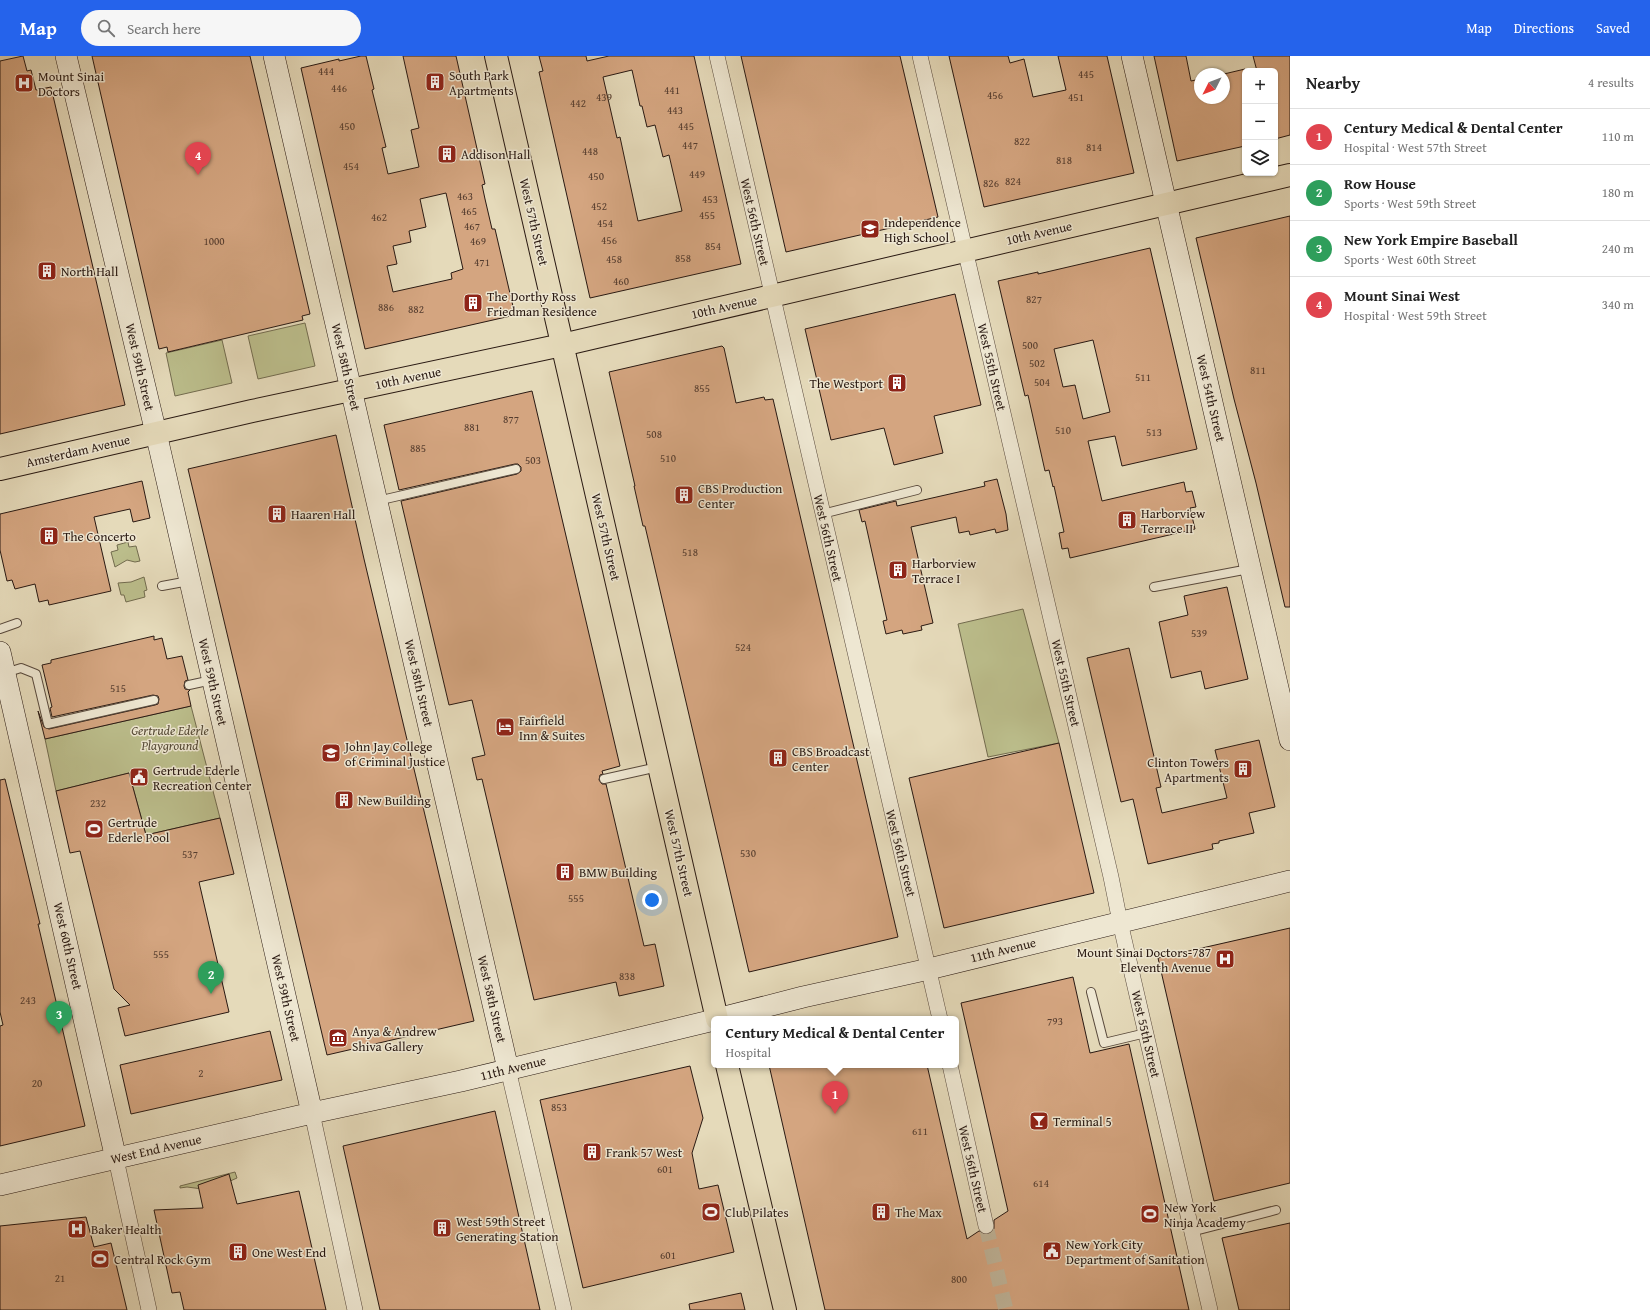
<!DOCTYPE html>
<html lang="en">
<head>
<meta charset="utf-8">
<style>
  :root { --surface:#fff; --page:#f6f6f6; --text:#222; --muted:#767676; --line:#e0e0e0; --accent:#2563eb }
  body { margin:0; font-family:"Gentium Book Plus",serif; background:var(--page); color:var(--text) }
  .controls { position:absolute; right:12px; top:12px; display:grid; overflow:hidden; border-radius:6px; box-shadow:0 1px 3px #0004 }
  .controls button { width:36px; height:36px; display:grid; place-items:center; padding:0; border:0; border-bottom:1px solid var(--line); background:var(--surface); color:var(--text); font:20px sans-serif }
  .compass { position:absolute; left:1194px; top:12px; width:36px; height:36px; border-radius:50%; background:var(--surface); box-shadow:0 1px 3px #0004; rotate:228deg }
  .you { position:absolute; left:652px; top:844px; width:14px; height:14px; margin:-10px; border:3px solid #fff; border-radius:50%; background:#1a73e8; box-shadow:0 0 0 6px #1a73e833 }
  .badge { display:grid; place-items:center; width:26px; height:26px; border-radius:50%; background:var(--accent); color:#fff; font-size:13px; font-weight:700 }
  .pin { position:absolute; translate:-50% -33px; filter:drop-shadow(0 1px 2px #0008) }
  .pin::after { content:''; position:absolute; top:21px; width:14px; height:12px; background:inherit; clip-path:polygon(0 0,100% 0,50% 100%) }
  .popup { position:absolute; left:711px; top:960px; width:248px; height:52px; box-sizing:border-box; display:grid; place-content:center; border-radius:6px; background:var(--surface); filter:drop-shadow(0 1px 3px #0005); font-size:13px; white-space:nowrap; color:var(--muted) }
  .popup b { font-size:15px; color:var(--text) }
  .popup::after { content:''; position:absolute; left:50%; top:100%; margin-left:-8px; border:8px solid transparent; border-top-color:var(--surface) }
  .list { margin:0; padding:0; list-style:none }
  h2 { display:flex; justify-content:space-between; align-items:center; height:52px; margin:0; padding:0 16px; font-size:17px }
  h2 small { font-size:13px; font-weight:400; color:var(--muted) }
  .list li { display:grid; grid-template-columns:26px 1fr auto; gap:12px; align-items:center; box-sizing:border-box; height:56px; padding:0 16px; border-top:1px solid var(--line) }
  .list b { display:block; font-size:15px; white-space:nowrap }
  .list p { margin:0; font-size:13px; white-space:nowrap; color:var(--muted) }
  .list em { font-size:13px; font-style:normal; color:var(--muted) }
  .icon { flex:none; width:22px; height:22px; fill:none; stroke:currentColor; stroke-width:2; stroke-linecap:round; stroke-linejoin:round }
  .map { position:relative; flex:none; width:1290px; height:1254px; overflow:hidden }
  header { display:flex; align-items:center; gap:24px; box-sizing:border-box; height:56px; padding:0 20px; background:var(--accent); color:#fff }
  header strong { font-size:19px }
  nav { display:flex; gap:22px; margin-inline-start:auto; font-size:14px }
  .search { width:280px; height:36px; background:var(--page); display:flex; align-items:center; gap:10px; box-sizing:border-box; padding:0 14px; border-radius:22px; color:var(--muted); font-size:15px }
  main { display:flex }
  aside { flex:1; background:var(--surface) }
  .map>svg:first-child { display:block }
</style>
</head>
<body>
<header>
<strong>Map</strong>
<div class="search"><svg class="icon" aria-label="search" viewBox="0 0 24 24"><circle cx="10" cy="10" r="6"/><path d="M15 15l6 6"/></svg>Search here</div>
<nav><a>Map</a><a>Directions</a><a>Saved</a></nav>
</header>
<main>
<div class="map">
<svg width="1290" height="1254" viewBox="0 0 1290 1254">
  <rect width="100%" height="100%" fill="#e5daba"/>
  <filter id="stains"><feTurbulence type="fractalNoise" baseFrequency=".005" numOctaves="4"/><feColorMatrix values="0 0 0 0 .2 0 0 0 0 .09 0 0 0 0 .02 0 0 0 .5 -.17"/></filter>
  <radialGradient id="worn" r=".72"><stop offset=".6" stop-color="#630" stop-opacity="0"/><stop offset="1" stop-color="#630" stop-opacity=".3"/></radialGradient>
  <path fill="#bbbd8b" stroke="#726b4e" d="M305 267 315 310 258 323 248 280Z
    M222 284 232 327 175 340 166 297Z
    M128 486 129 491 136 490 140 505 135 506 127 504 115 511 111 496 118 494 117 489Z
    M144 521 147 534 144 535 145 541 126 546 124 539H121L118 527 131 526Z
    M1023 553 1059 687 988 701 958 568Z
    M191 650 220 762 146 779 129 717 56 735 45 683Z
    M235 1116 237 1122 210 1134 187 1131 180 1132V1130Z"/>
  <path fill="#d4a580" stroke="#291912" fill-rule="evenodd" d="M23 0 27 15 31 14 36 34 51 31 125 349 0 378V5Z
    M92 0H250L310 258 302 260 303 264 168 296 167 291 159 293Z
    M361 0H366L374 33 372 34 386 91 382 92 388 118 419 111 411 74 419 72 403 0H456L485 128 482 129 485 143 492 173H495L515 259 365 293 301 12 339 3V5ZM446 137 463 213 451 217 452 223 393 236 387 210 397 208 393 190 411 186 409 175 426 171 420 143Z
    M539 0H586L587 5 609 0H694L741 208 590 242 539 16 543 15ZM632 14 640 50H642L647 71 655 69 663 101 669 99 682 155 638 165 620 81 617 82 603 21Z
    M741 0H900L938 161 786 196Z
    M949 0H1008L1010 7 1024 3 1033 41 1066 34 1058 0H1107L1134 117 984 151Z
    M1154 0H1186L1191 25 1200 23V42H1224V18L1245 13V90L1177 105Z
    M1253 0H1290V79L1275 83V15H1257Z
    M1290 160V551H1285L1256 427 1234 343 1196 182Z
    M1150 192 1197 393 1122 410 1115 380 1088 385 1102 445 1184 426 1186 436 1192 435 1196 451 1190 452 1195 473 1070 502 1068 492 1062 493 1059 477 1064 476 1054 430 1053 431 1049 414 1045 415 1028 339 1025 340 998 225 1038 216V218ZM1093 284 1110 356 1083 363 1075 329 1063 331 1054 293Z
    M955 238 981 349 934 360 943 397 894 409 884 372 831 384 805 273Z
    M722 290 724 292 736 347 764 341 765 344 773 343 898 881 749 916 645 470H643L634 430H635L609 316Z
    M532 335 620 710 602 715 603 718 600 719 599 724 602 728H606L644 890 655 888 664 930 619 940 616 926 534 944 482 723 477 724 472 702 485 699 472 644 449 649 401 445 517 418 521 415V411L518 408H515L399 434 384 369Z
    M336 379 364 503 474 965 327 999 188 413Z
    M997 423 1006 458 1008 474 996 477 995 473 970 479 969 475 959 477 956 461 911 471 933 567 921 570 922 574 903 578 902 574 886 578 883 565 887 564 865 465 862 466 859 454 896 445 897 450 985 430 984 426Z
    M142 425 150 462 133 466 130 453 94 461 111 535 49 549 48 544 39 546 35 528 15 533 12 524 7 525 0 494V458Z
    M1227 531 1248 623 1205 633 1201 615 1171 622 1159 566 1188 559 1184 540Z
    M154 580V584L162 582 167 603 182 600 188 624 185 625 184 630 185 633 190 634 188 636 191 650 45 683 38 655 44 671 49 673 155 649 158 648 159 643 158 640 153 639 52 661 50 652 52 651 42 609 51 607V604Z
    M1129 592 1161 731 1156 732 1162 757 1227 742 1215 694 1259 684 1275 751 1249 757 1254 777 1219 785V787L1212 788 1213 793 1148 808 1133 743 1121 746 1087 602Z
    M1059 687 1094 837 944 872 909 722Z
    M129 717 146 779 220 762 234 818 199 826 229 956 125 980 118 952 130 949 114 933 80 795 70 797 56 735Z
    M5 723 40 868H38L85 1070 0 1090V970L3 969 0 956V724Z
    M1290 872V1127L1214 1145 1158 902Z
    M1073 921 1090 997 1129 988 1189 1254H825L769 1009H927L967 1183 979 1175 983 1178 988 1179 994 1173V1164L1008 1155 961 947Z
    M270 975 282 1024 131 1058 120 1009Z
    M690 1010 703 1062 692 1097 699 1133 718 1129 734 1196 583 1232 540 1044Z
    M495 1055 540 1254H380L343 1090Z
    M229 1118 237 1148 299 1135 326 1254H184L180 1236 172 1237 154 1154 203 1152 198 1129Z
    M86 1161 94 1191 111 1187 127 1254H0V1170Z
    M1290 1167V1254H1239L1222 1182Z
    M741 1237 745 1254H690L689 1248Z"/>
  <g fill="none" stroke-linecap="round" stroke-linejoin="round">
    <path stroke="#bfb398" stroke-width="15" stroke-dasharray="15 8" stroke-linecap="butt" d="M986 1170 1006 1254"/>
    <defs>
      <path id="lane" d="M377 445 516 413
        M822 458 917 434
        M162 530 189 525
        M1154 531 1249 513
        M0 573 17 567
        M5 617 21 612 36 618 48 668 154 644
        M189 629 212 624
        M604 723 658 711
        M1091 936 1104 987 1146 977
        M1191 1176 1276 1154"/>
      <path id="street" d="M717 0 940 963
        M920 0 1111 821 1120 866 1210 1254
        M950 1009 986 1170
        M508 1013 564 1254
        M312 1057 355 1254
        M116 1103 149 1254"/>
      <path id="secondary" d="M66 0 156 377 312 1057
        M274 0 508 1013
        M1132 0 1290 684
        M0 596 116 1103
        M717 963 803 941 929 913 1290 825
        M0 1129 312 1057 461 1025 714 964"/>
      <path id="primary" d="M496 0 717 963
        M0 413 252 355 562 289 1290 119
        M727 1009 785 1254"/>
    </defs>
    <use href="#lane" stroke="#58493c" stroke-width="10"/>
    <use href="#street" stroke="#58493c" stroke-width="16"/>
    <use href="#secondary" stroke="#291912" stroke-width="22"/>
    <use href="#primary" stroke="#291912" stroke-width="24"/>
    <use href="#lane" stroke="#eee7d2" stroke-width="8"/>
    <use href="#street" stroke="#eee7d2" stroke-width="15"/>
    <use href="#secondary" stroke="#eee7d2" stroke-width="21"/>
    <use href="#primary" stroke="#e5daba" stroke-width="22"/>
  </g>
  <defs>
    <symbol id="building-square" viewBox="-11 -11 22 22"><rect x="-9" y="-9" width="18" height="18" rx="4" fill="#8f2418" stroke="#eee7d2"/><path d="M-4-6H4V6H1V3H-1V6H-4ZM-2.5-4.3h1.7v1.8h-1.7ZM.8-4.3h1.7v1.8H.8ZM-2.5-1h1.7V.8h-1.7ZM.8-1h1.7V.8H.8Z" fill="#fff"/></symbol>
    <symbol id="hospital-square" viewBox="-11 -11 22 22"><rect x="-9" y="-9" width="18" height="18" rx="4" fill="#8f2418" stroke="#eee7d2"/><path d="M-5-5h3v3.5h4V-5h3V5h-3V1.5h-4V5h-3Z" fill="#fff"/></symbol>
    <symbol id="school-square" viewBox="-11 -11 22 22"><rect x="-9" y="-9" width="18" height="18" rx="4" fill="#8f2418" stroke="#eee7d2"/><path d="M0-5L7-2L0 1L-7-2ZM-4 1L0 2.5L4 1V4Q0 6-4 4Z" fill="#fff"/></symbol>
    <symbol id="hotel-square" viewBox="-11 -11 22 22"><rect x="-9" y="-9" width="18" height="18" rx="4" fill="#8f2418" stroke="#eee7d2"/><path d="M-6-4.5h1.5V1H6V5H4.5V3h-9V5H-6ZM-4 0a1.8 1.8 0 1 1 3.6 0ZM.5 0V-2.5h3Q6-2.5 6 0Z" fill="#fff"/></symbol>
    <symbol id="university-square" viewBox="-11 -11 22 22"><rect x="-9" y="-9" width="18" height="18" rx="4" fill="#8f2418" stroke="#eee7d2"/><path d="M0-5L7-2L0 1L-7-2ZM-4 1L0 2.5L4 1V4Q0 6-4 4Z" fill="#fff"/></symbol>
    <symbol id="civic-square" viewBox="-11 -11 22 22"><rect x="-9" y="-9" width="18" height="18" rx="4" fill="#8f2418" stroke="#eee7d2"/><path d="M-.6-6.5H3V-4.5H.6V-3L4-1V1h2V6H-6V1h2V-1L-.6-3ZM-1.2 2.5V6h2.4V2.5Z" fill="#fff"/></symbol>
    <symbol id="stadium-square" viewBox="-11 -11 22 22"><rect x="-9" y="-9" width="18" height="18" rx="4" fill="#8f2418" stroke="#eee7d2"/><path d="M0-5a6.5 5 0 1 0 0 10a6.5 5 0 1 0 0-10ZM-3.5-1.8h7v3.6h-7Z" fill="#fff"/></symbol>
    <symbol id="museum-square" viewBox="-11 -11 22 22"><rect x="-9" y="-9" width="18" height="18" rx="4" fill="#8f2418" stroke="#eee7d2"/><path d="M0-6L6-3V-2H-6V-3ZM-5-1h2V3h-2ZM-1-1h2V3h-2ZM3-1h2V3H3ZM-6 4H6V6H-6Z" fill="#fff"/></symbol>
    <symbol id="bar-square" viewBox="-11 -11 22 22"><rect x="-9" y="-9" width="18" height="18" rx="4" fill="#8f2418" stroke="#eee7d2"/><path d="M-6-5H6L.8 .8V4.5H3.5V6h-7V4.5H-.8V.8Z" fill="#fff"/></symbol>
  </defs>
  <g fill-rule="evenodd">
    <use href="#building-square" x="424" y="15" width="22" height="22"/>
    <use href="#hospital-square" x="13" y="16" width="22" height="22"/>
    <use href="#building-square" x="436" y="87" width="22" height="22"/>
    <use href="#school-square" x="859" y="162" width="22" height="22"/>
    <use href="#building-square" x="36" y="204" width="22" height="22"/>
    <use href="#building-square" x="462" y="236" width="22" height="22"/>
    <use href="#building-square" x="886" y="316" width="22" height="22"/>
    <use href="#building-square" x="673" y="428" width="22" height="22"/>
    <use href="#building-square" x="266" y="447" width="22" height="22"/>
    <use href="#building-square" x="1116" y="453" width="22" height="22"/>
    <use href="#building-square" x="38" y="469" width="22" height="22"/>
    <use href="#building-square" x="887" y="503" width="22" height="22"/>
    <use href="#hotel-square" x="494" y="660" width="22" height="22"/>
    <use href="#university-square" x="320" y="686" width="22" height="22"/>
    <use href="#building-square" x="767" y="691" width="22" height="22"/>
    <use href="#building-square" x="1232" y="702" width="22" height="22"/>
    <use href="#civic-square" x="128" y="710" width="22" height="22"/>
    <use href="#building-square" x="333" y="733" width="22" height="22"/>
    <use href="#stadium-square" x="83" y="762" width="22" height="22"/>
    <use href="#building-square" x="554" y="805" width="22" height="22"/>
    <use href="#hospital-square" x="1214" y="892" width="22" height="22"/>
    <use href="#museum-square" x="327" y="971" width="22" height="22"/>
    <use href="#bar-square" x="1028" y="1054" width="22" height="22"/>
    <use href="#building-square" x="581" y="1085" width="22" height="22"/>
    <use href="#stadium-square" x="700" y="1145" width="22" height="22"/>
    <use href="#building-square" x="870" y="1145" width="22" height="22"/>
    <use href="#stadium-square" x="1139" y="1147" width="22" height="22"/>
    <use href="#building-square" x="431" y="1161" width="22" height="22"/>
    <use href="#hospital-square" x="66" y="1162" width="22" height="22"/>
    <use href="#civic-square" x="1041" y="1184" width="22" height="22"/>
    <use href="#building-square" x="227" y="1185" width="22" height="22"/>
    <use href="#stadium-square" x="89" y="1192" width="22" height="22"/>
  </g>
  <g text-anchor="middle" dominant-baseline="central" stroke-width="3" stroke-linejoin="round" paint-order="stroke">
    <g font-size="11" fill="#543c2e">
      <text x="326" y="15">444</text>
      <text x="1086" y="18">445</text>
      <text x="339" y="32">446</text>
      <text x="672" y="34">441</text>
      <text x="995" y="39">456</text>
      <text x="604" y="41">439</text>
      <text x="1076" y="41">451</text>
      <text x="578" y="47">442</text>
      <text x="675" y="54">443</text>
      <text x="347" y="70">450</text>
      <text x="686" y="70">445</text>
      <text x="1022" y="85">822</text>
      <text x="690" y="89">447</text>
      <text x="1094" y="91">814</text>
      <text x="590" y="95">448</text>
      <text x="1064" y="104">818</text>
      <text x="351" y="110">454</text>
      <text x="697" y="118">449</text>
      <text x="596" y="120">450</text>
      <text x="1013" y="125">824</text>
      <text x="991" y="127">826</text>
      <text x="465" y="140">463</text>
      <text x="710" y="143">453</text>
      <text x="599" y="150">452</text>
      <text x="469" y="155">465</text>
      <text x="707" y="159">455</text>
      <text x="379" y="161">462</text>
      <text x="605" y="167">454</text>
      <text x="472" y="170">467</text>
      <text x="609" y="184">456</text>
      <text x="214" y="185">1000</text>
      <text x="478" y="185">469</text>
      <text x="713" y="190">854</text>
      <text x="683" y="202">858</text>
      <text x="614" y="203">458</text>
      <text x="482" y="206">471</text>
      <text x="621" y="225">460</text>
      <text x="1034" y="243">827</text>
      <text x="386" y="251">886</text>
      <text x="416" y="253">882</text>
      <text x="1030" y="289">500</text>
      <text x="1037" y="307">502</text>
      <text x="1258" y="314">811</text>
      <text x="1143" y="321">511</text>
      <text x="1042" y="326">504</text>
      <text x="702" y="332">855</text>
      <text x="511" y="363">877</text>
      <text x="472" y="371">881</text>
      <text x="1063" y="374">510</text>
      <text x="1154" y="376">513</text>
      <text x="654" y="378">508</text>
      <text x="418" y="392">885</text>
      <text x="668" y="402">510</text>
      <text x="533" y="404">503</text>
      <text x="690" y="496">518</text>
      <text x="1199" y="577">539</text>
      <text x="743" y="591">524</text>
      <text x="118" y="632">515</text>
      <text x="98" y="747">232</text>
      <text x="748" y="797">530</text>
      <text x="190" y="798">537</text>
      <text x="576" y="842">555</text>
      <text x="161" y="898">555</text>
      <text x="627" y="920">838</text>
      <text x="28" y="944">243</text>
      <text x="1055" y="965">793</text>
      <text x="201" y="1017">2</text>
      <text x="37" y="1027">20</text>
      <text x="559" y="1051">853</text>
      <text x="920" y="1075">611</text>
      <text x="665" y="1113">601</text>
      <text x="1041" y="1127">614</text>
      <text x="668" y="1199">601</text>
      <text x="60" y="1222">21</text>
      <text x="959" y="1223">800</text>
    </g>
    <g font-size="13" fill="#291912" stroke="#eee7d2" text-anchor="start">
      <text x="449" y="19">South Park<tspan x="449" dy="15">Apartments</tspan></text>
      <text x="38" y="20">Mount Sinai<tspan x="38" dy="15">Doctors</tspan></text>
      <text x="461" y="98">Addison Hall</text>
      <text x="884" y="166">Independence<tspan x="884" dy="15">High School</tspan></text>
      <text x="61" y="215">North Hall</text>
      <text x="487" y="240">The Dorthy Ross<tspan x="487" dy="15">Friedman Residence</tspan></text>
      <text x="883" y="327" text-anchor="end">The Westport</text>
      <text x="698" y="432">CBS Production<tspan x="698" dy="15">Center</tspan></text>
      <text x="1141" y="457">Harborview<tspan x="1141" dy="15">Terrace II</tspan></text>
      <text x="291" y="458">Haaren Hall</text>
      <text x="63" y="480">The Concerto</text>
      <text x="912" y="507">Harborview<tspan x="912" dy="15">Terrace I</tspan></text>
      <text x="519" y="664">Fairfield<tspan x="519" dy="15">Inn &amp; Suites</tspan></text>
      <text x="345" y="690">John Jay College<tspan x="345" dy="15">of Criminal Justice</tspan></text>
      <text x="792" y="695">CBS Broadcast<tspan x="792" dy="15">Center</tspan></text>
      <text x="1229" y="706" text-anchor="end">Clinton Towers<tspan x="1229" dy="15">Apartments</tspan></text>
      <text x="153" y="714">Gertrude Ederle<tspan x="153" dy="15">Recreation Center</tspan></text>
      <text x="358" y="744">New Building</text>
      <text x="108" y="766">Gertrude<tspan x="108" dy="15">Ederle Pool</tspan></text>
      <text x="579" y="816">BMW Building</text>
      <text x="1211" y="896" text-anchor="end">Mount Sinai Doctors-787<tspan x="1211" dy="15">Eleventh Avenue</tspan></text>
      <text x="352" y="975">Anya &amp; Andrew<tspan x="352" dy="15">Shiva Gallery</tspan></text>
      <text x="1053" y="1065">Terminal 5</text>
      <text x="606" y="1096">Frank 57 West</text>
      <text x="1164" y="1151">New York<tspan x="1164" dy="15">Ninja Academy</tspan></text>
      <text x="725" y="1156">Club Pilates</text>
      <text x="895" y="1156">The Max</text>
      <text x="456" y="1165">West 59th Street<tspan x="456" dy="15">Generating Station</tspan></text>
      <text x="91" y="1173">Baker Health</text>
      <text x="1066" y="1188">New York City<tspan x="1066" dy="15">Department of Sanitation</tspan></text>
      <text x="252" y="1196">One West End</text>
      <text x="114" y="1203">Central Rock Gym</text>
    </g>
    <g font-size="13" fill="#291912" stroke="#eee7d2">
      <text transform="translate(534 166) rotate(77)">West 57th Street</text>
      <text transform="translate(755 166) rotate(77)">West 56th Street</text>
      <text transform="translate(1039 177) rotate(-13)">10th Avenue</text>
      <text transform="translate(724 251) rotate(-13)">10th Avenue</text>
      <text transform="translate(140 311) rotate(77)">West 59th Street</text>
      <text transform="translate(346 311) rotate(77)">West 58th Street</text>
      <text transform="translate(992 311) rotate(77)">West 55th Street</text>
      <text transform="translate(408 322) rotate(-12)">10th Avenue</text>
      <text transform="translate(1211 342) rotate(77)">West 54th Street</text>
      <text transform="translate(78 395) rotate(-13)">Amsterdam Avenue</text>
      <text transform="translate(606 481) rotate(77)">West 57th Street</text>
      <text transform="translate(828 482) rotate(77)">West 56th Street</text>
      <text transform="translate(213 626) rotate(77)">West 59th Street</text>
      <text transform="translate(419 627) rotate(77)">West 58th Street</text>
      <text transform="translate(1066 627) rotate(77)">West 55th Street</text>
      <text transform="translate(679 797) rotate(77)">West 57th Street</text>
      <text transform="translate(901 797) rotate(76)">West 56th Street</text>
      <text transform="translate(68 890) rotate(77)">West 60th Street</text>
      <text transform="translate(1003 894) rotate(-14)">11th Avenue</text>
      <text transform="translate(286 942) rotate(77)">West 59th Street</text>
      <text transform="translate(492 943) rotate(77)">West 58th Street</text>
      <text transform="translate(1146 978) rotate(77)">West 55th Street</text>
      <text transform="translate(513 1012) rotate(-14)">11th Avenue</text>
      <text transform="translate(156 1093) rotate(-13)">West End Avenue</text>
      <text transform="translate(973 1113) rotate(77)">West 56th Street</text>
    </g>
    <g font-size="13" font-style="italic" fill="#554a36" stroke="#eee7d2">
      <text x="170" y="674">Gertrude Ederle<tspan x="170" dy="15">Playground</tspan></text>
    </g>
  </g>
  <rect width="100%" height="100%" filter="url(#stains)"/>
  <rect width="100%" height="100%" fill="url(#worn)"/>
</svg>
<div class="controls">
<button>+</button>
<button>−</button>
<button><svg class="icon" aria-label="layers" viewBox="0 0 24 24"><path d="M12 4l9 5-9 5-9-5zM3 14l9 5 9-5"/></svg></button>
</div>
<svg class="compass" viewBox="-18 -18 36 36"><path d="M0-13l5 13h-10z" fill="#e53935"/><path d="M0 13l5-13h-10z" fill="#767676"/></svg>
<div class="you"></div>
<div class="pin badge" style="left:835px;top:1058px;background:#e0444e">1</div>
<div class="popup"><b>Century Medical &amp; Dental Center</b>Hospital</div>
<div class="pin badge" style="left:211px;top:938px;background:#2e9e5b">2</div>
<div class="pin badge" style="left:59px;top:978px;background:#2e9e5b">3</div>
<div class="pin badge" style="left:198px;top:119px;background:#e0444e">4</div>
</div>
<aside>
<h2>Nearby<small>4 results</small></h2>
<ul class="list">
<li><span class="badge" style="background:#e0444e">1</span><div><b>Century Medical &amp; Dental Center</b><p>Hospital · West 57th Street</p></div><em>110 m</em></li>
<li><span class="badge" style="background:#2e9e5b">2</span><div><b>Row House</b><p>Sports · West 59th Street</p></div><em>180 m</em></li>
<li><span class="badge" style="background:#2e9e5b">3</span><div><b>New York Empire Baseball</b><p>Sports · West 60th Street</p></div><em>240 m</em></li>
<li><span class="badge" style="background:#e0444e">4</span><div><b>Mount Sinai West</b><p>Hospital · West 59th Street</p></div><em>340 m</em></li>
</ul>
</aside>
</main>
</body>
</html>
